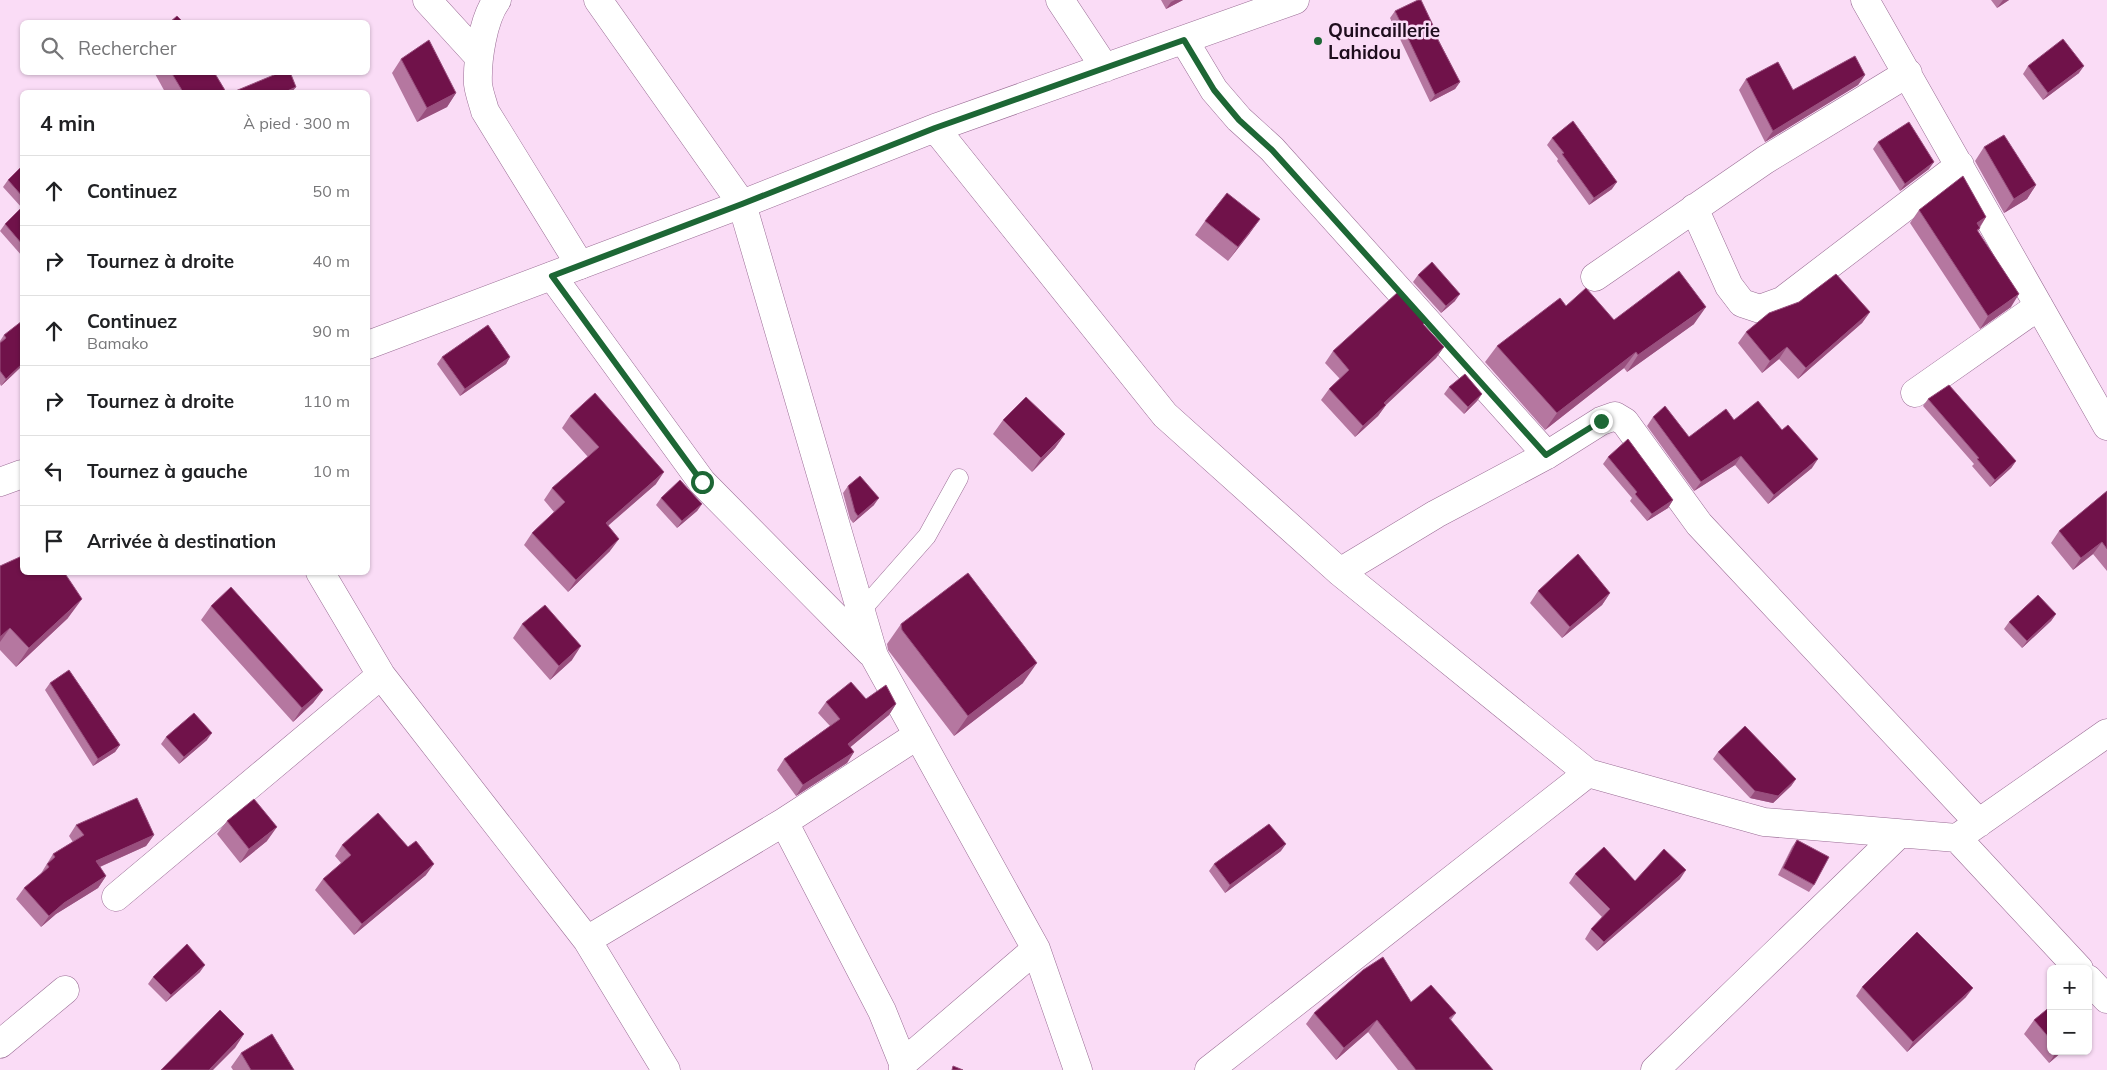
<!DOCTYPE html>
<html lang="fr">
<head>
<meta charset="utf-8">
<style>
  :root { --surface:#fff; --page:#f6f6f6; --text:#202124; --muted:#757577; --line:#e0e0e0 }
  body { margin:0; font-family:Mulish,sans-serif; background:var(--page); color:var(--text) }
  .controls { position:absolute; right:15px; bottom:15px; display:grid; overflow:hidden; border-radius:8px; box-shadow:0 1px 4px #0004 }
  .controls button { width:45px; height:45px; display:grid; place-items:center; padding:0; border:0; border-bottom:1px solid var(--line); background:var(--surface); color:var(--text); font:25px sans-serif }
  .stop { position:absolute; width:15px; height:15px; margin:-11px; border:4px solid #1d6735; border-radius:50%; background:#fff }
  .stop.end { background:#1d6735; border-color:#fff; box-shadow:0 1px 5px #0008 }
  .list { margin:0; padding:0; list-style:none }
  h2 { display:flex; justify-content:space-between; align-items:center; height:65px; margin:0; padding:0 20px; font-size:21px }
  h2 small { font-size:16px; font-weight:400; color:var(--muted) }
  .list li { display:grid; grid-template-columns:32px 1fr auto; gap:15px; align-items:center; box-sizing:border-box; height:70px; padding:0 20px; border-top:1px solid var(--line) }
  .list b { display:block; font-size:19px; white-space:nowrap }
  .list p { margin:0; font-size:16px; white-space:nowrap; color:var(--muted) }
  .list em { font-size:16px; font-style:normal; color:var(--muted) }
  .icon { flex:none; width:28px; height:28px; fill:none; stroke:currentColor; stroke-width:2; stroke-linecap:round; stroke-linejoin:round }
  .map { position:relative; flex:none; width:2107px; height:1070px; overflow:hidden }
  .search { position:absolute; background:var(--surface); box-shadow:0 1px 4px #0004; left:20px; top:20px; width:350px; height:55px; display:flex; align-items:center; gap:12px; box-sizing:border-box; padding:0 18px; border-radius:8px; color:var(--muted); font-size:19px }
  .panel { position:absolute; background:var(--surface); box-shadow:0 1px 4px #0004; left:20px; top:90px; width:350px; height:485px; border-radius:8px }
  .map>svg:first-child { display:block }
</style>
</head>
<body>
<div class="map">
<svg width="2107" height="1070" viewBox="0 0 2107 1070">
  <rect width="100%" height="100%" fill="#fadcf6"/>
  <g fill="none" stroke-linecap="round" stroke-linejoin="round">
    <defs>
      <path id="service" d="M861 611 927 536 959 478"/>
      <path id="minor" d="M427 0 479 57
        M497 0C483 19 477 60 478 84 479 93 483 103 485 111L580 265
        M1060 0 1105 68
        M1865 0 2107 426
        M1184 40 1214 90 1239 119 1272 149 1547 455
        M935 128 1165 415 1340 572 1588 773 1764 822 1957 838 2107 733
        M1694 208 1729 286 1742 303 1760 309 1782 301 1960 165
        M552 276 702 482 871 653
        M1595 277 1765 160 1908 73
        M1915 393 2039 306
        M320 572 381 675 587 940 666 1070
        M1340 572 1436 514 1547 455 1601 421 1615 416 1625 422 1699 524 1979 823
        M784 822 882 1011 903 1063V1070
        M1957 838 2079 969
        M116 897 381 675
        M587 940 784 822 918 735
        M2088 979 2107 999
        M0 1044 65 990
        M903 1063 1036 949
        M1078 1070 1036 949 874 656 742 204 935 128 1295 0
        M1209 1070 1588 773
        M1655 1070 1899 834"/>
      <path id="tertiary" d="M368 345 742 204 598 0
        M0 482 22 474"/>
    </defs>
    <use href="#service" stroke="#996c94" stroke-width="19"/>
    <use href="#minor" stroke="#996c94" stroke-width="29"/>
    <use href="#tertiary" stroke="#996c94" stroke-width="29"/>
    <use href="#service" stroke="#fff" stroke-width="18"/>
    <use href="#minor" stroke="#fff" stroke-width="28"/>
    <use href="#tertiary" stroke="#fff" stroke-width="28"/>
  </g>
  <path fill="#b577a0" d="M1161 0H1183L1166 9Z
    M1991 0H2009L1997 8Z
    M1395 11 1439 38 1438 39 1460 82 1455 89 1430 102 1390 18Z
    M401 59 456 93 447 107 417 122 392 73Z
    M2028 66 2079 73 2043 100 2023 74Z
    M154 72H214L226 92H165Z
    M1865 75 1858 85 1765 142 1739 90 1746 79 1793 90Z
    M1552 138 1612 189 1589 205 1557 161 1558 159 1547 145Z
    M1878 142 1929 169 1900 191 1873 149Z
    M1984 147 2036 185 2027 199 2004 213 1975 161Z
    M22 166V256L0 231 5 224 22 208 3 187 8 180Z
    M1919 210 1986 217 1978 231 2011 307 1980 329 1910 223Z
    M1205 221 1250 233 1228 261 1195 235Z
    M1418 275 1455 301 1441 313 1413 282Z
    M1566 306 1614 320 1694 324 1627 372 1624 368 1545 430 1485 362 1497 346Z
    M1870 312 1862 323 1798 379 1779 359 1762 373 1738 343 1746 332Z
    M1424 325 1444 347 1436 358 1386 405 1378 416 1355 437 1321 400 1329 389 1340 379 1325 363 1333 351Z
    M4 335 22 366 1 386 0 384V341Z
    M442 357H510L506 364 460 396 437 364Z
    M1449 387 1482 394 1477 401 1464 414 1444 394Z
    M1928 399 2016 461 2011 468 1990 487 1972 466 1974 464 1923 406Z
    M570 416 656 484 608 526 610 551 568 592 524 545 532 533 554 512 544 500 552 488 588 457 562 428Z
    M1653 417 1689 437 1734 420 1812 468 1768 504 1735 465 1694 491 1647 426Z
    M1003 420 1065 434 1055 448 1032 472 993 434Z
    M1608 457 1673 500 1668 508 1647 521 1630 501 1632 498 1603 464Z
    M848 486 874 505 853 523 850 519 843 493Z
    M2107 491V571L2093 554 2073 570 2051 543 2059 531Z
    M661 498 702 504 697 511 677 528 656 505Z
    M0 566 68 618 16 667 0 650Z
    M1538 591 1610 593 1602 605 1562 638 1530 603Z
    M211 606 323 690 313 703 293 722 201 620Z
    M2056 614 2051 621 2022 648 2004 629 2009 622Z
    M522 624 572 660 550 680 513 638Z
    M901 624 1023 683 954 736 888 650 887 644Z
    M50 683 120 745 115 752 93 766 45 690Z
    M866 699 896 704 889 715 850 747 854 752 847 763 796 796 777 770 784 759 830 726 818 713 826 702Z
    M166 737 207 740 179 764 161 744Z
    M1718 752 1796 779 1791 786 1773 803 1750 798 1713 759Z
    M227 821 267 841 240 863 217 834Z
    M76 825 154 835 146 846 100 867 106 876 98 888 56 914 41 927 16 899 24 888 40 875 53 854 73 842 69 836Z
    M1797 840 1814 885 1809 892 1778 875 1792 847Z
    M342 845 408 847 426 875 354 935 315 890 323 879 341 863 335 856Z
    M1281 851 1225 893 1209 871 1214 864Z
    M1575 874 1635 881 1680 879 1597 951 1585 939 1591 929 1602 917 1569 883Z
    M200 972 166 1002 148 984 153 977Z
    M1862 987 1966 997 1907 1052 1856 996Z
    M1411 1002 1456 1013 1451 1020 1493 1070H1398L1368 1032 1336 1060 1306 1024 1314 1013Z
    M2051 1006V1051H2063L2049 1063 2024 1034 2034 1020Z
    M241 1053 294 1070H233L231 1067Z"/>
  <path fill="#994f7e" d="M1175 0H1183L1166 9 1171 2Z
    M2003 0H2009L1997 8Z
    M2084 66 2079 73 2043 100 2048 93Z
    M1865 75 1858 85 1765 142 1773 131Z
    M1460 82 1455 89 1430 102 1435 95Z
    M296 87 292 92H285Z
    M456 93 447 107 417 122 427 108Z
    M1934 162 1929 169 1900 191 1905 184Z
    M1617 182 1612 189 1589 205 1594 198Z
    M2036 185 2027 199 2004 213 2014 199Z
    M1986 217 1978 229 1980 228 1971 240 1977 223Z
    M1260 219 1250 233 1228 261 1238 247Z
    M1460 294 1455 301 1441 313 1446 306Z
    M2019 294 2011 307 1980 329 1988 316Z
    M1706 307 1694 324 1627 372 1638 355Z
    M1870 312 1862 323 1798 379 1806 368Z
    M1444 347 1436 358 1376 414 1384 403Z
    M1787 347 1779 359 1762 373 1770 361Z
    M1636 352 1624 368 1545 430 1557 413Z
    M510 357 506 364 460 396 465 389Z
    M22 364V366L1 386 6 379Z
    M1482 394 1477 401 1464 414 1468 407Z
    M1386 405 1378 416 1355 437 1363 426Z
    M1065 434 1055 448 1032 472 1041 458Z
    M1741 456 1735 465 1694 491 1701 482Z
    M1818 459 1812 468 1768 504 1774 495Z
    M2016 461 2011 468 1990 487 1995 480Z
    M664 472 656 484 597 535 606 523Z
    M879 498 874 505 853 523 858 516Z
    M1673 500 1668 508 1647 521 1652 514Z
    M702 504 697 511 677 528 682 521Z
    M619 539 610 551 568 592 576 580Z
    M2102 542 2093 554 2073 570 2081 558Z
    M1610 593 1602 605 1562 638 1570 627Z
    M82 599 68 618 16 667 29 648Z
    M2056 614 2051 621 2022 648 2027 641Z
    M10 628 0 642V637Z
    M581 646 572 660 550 680 559 666Z
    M1037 663 1023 683 954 736 968 716Z
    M323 690 313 703 293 722 302 708Z
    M896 704 889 715 841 755 848 744Z
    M212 733 207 740 179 764 184 757Z
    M120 745 115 752 93 766 98 759Z
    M854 752 847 763 796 796 803 785Z
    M1796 779 1791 786 1773 803 1750 798 1755 791Z
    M277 827 267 841 240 863 249 849Z
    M154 835 146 846 88 872 96 861Z
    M1286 844 1281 851 1225 893 1230 885Z
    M434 864 426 875 354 935 362 924Z
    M1686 870 1680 879 1597 951 1604 942Z
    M106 876 98 888 56 914 41 927 49 916 64 903Z
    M205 965 200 972 166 1002 171 995Z
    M1973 988 1966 997 1907 1052 1913 1042Z
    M1377 1020 1368 1032 1336 1060 1344 1048Z
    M244 1034 235 1048 213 1070H209Z
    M2057 1051H2063L2049 1063Z"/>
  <path fill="#70124a" stroke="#994f7e" d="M1418 0H1421L1439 38H1437L1460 82 1435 95 1395 11Z
    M177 16 183 22H170Z
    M2063 39 2084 66 2048 93 2028 66Z
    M429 40 456 93 427 108 401 59Z
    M1855 56 1865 75 1773 131 1746 79 1778 62 1793 90Z
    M171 72H214L226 92H183Z
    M281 72H290L296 87 285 92H233Z
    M1573 121 1617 182 1594 198 1562 154 1564 153 1552 138Z
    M1909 122 1934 162 1905 184 1878 142Z
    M2004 135 2036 185 2014 199 1984 147Z
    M22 166V196L8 180Z
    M1963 176 1986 217 1977 223 1980 228 1977 230 2019 294 1988 316 1919 210Z
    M1227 193 1260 219 1238 247 1205 221Z
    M22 207V244L5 224Z
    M1432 262 1460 294 1446 306 1418 275Z
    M1679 271 1706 307 1638 355 1636 352 1557 413 1497 346 1560 298 1566 306 1586 288 1614 320Z
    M1836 274 1870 312 1806 368 1787 347 1770 361 1746 332 1769 313 1799 302Z
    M1398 292 1425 323 1423 324 1444 347 1384 403 1386 405 1363 426 1329 389 1349 370 1333 351Z
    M22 321V364L6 379 0 371V343L6 338 4 335Z
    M488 325 510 357 465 389 442 357Z
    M1465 374 1482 394 1468 407 1449 387Z
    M1949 385 2016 461 1995 480 1977 459 1979 458 1928 399Z
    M595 393 664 472 606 523 619 539 576 580 532 533 565 502 552 488 599 447 570 416Z
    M1026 397 1065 434 1041 458 1003 420Z
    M1758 401 1782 430 1788 425 1818 459 1774 495 1741 456 1701 482 1653 417 1665 406 1689 437 1726 409 1734 420Z
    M1628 439 1673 500 1652 514 1635 494 1637 492 1608 457Z
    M860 476 879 498 858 516 855 512 848 486Z
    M680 480 702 504 682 521 661 498Z
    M2107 491V549L2102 542 2081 558 2059 531Z
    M1578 554 1610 593 1570 627 1538 591Z
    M22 556V572H64L82 599 29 648 10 628 0 637V566Z
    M968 573 1037 663 968 716 902 630 901 624Z
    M231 587 323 690 302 708 211 606Z
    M2038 595 2056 614 2027 641 2009 622Z
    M545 605 581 646 559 666 522 624Z
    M69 670 120 745 98 759 50 683Z
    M851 682 866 699 886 685 896 704 848 744 854 752 803 785 784 759 840 719 826 702Z
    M194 713 212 733 184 757 166 737Z
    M1745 726 1796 779 1778 796 1755 791 1718 752Z
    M137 798 154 835 96 861 106 876 64 903 49 916 24 888 49 867 47 864 55 857 53 854 84 835 76 825Z
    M254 799 277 827 249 849 227 821Z
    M378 813 408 847 416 841 434 864 362 924 323 879 351 855 342 845Z
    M1269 824 1286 844 1230 885 1214 864Z
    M1797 840 1829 857 1814 885 1783 868Z
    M1604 847 1635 881 1664 849 1686 870 1604 942 1591 929 1610 909 1575 874Z
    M1917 932 1973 988 1913 1042 1862 987Z
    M187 944 205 965 171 995 153 977Z
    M1383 957 1411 1002 1431 985 1456 1013 1449 1018 1493 1070H1416L1377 1020 1344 1048 1314 1013 1363 970Z
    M2051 1006V1040L2034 1020Z
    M220 1010 244 1034 209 1070H161Z
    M2088 1017 2092 1021 2088 1024Z
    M272 1034 294 1070H251L241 1053Z
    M953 1066 963 1070H952Z"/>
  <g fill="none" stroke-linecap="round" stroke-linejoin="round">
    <path stroke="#1d6735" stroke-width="6" d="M702 482 552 276 742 204 935 128 1184 40 1214 90 1239 120 1272 150 1546 455 1601 421"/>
  </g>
  <circle fill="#1d6735" stroke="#fadcf6" stroke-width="2" cx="1318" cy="41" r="5"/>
  <g text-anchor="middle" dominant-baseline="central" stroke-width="5" stroke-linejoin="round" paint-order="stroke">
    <g font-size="19" font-weight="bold" fill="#1e0d1d" stroke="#fadcf6" text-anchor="start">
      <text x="1328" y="30">Quincaillerie<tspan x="1328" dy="22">Lahidou</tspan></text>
    </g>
  </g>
</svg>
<div class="controls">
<button>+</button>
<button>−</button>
</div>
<div class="stop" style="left:702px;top:482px"></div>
<div class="stop end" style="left:1601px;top:421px"></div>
<div class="search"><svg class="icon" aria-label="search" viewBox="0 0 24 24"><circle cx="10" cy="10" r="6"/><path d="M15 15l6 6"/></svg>Rechercher</div>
<section class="panel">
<h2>4 min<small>À pied · 300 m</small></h2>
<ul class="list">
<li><svg class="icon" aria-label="ahead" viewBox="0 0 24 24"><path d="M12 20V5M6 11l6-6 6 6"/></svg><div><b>Continuez</b></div><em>50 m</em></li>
<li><svg class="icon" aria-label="right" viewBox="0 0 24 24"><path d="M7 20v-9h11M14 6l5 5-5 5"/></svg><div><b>Tournez à droite</b></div><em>40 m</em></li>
<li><svg class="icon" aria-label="ahead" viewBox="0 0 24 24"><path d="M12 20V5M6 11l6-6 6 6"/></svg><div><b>Continuez</b><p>Bamako</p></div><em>90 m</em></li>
<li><svg class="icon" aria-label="right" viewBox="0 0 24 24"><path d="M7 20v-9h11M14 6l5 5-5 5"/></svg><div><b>Tournez à droite</b></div><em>110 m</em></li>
<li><svg class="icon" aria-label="left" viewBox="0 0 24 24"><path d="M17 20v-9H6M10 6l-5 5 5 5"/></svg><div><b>Tournez à gauche</b></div><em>10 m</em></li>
<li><svg class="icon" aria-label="arrive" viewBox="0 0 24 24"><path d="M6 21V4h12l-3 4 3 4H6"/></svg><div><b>Arrivée à destination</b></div></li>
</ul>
</section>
</div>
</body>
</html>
